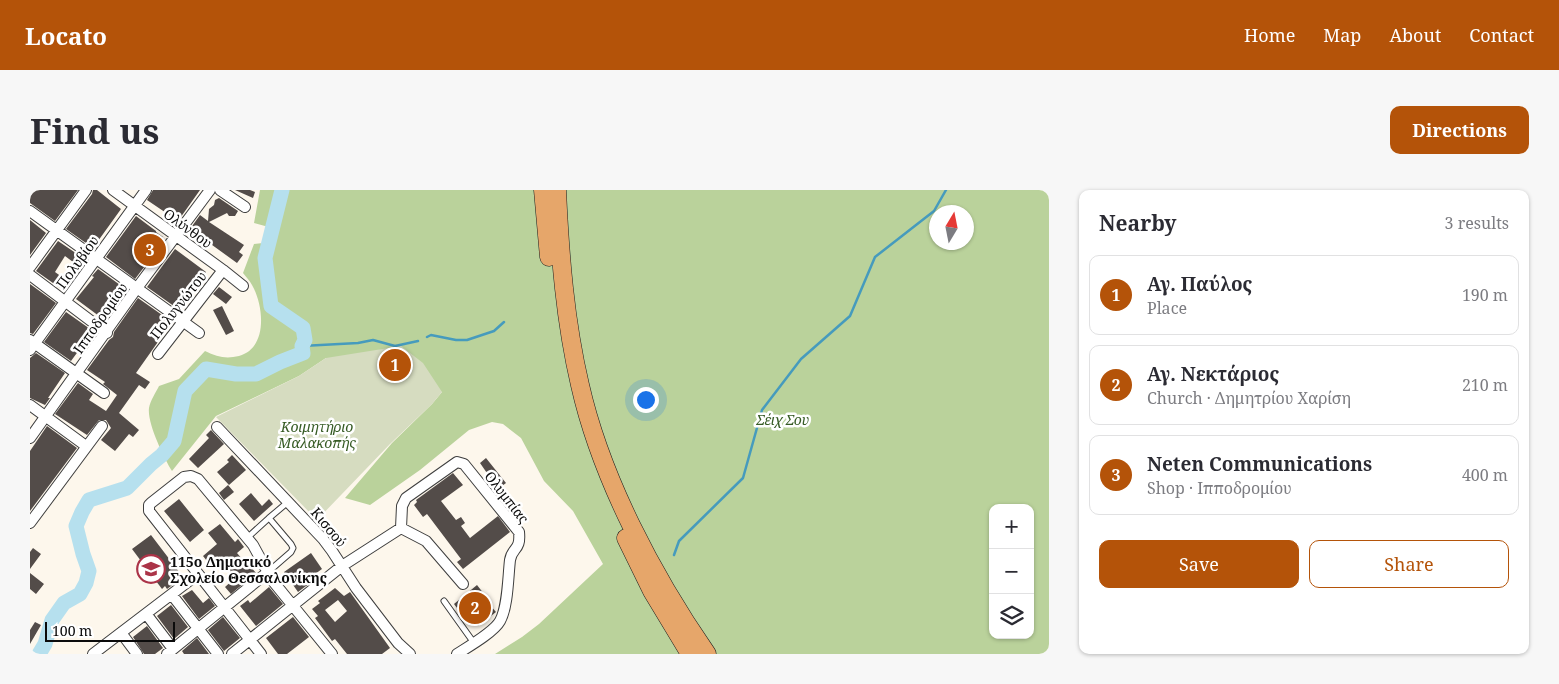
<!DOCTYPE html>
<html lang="en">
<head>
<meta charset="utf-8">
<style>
  :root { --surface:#fff; --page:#f7f7f7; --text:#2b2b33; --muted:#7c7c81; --line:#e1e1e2; --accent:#b45309 }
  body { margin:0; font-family:"Noto Serif",serif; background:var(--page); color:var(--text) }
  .controls { position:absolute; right:15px; bottom:15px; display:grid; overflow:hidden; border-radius:10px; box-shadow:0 1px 4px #0004 }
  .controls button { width:45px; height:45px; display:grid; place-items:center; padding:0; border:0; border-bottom:1px solid var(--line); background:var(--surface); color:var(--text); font:25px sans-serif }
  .compass { position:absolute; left:899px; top:15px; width:45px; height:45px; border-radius:50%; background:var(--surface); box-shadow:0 1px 4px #0004; rotate:10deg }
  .scale { position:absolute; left:15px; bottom:12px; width:130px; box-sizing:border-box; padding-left:5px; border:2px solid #0b0b0b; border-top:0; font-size:14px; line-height:18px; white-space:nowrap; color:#0b0b0b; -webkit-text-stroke:4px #fff; paint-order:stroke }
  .you { position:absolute; left:615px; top:209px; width:18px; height:18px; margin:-12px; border:4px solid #fff; border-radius:50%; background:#1a73e8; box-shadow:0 0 0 8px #1a73e833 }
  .badge { display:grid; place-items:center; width:32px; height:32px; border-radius:50%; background:var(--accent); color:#fff; font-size:16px; font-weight:700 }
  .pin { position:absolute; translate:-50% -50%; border:2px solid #fff; box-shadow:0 1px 5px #0006 }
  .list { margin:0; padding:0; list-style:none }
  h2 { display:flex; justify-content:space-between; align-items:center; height:65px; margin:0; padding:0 20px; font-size:21px }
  h2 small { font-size:16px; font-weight:400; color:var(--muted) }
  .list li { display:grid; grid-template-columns:32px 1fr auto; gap:15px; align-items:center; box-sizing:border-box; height:80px; margin:0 10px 10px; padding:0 10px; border:1px solid var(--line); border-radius:10px }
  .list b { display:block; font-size:19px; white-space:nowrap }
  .list p { margin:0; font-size:16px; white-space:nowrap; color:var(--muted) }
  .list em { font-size:16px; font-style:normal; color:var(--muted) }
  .actions { display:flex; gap:10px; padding:15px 20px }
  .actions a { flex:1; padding:11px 0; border:1px solid var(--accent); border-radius:10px; text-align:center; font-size:18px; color:var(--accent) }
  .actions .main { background:var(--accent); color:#fff }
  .icon { flex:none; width:28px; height:28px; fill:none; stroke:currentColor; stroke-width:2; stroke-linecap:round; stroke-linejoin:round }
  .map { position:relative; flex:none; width:1019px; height:464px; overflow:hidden; border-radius:10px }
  header { display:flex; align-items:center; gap:30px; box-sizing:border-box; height:70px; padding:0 25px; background:var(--accent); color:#fff }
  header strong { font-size:24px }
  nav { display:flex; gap:28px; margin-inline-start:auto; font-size:18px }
  .intro { display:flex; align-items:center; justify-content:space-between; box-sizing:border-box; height:120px; padding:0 30px }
  h1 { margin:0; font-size:35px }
  .button { padding:12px 22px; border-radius:10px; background:var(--accent); color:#fff; font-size:18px; font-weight:700 }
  main { display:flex; gap:30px; padding:0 30px }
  aside { flex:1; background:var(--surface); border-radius:10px; box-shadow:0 1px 4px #0004 }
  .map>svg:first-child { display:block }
</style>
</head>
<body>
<header>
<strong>Locato</strong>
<nav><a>Home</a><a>Map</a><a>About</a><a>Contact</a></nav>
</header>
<div class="intro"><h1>Find us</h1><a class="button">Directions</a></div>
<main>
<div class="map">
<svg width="1019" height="464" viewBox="0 0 1019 464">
  <rect width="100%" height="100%" fill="#fdf7ec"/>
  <path fill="#bad29b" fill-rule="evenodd" d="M230 0H1019V464H465L492 447 509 434 573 374 543 321 514 291 491 248 473 234 462 232 439 240 390 280 340 315 315 308 362 253 402 214 412 202 296 168 269 186 186 226 142 281C134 268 117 233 119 218 120 211 126 202 129 196L149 189 175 161C187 167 196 169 209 166 238 158 234 116 222 95 220 91 216 87 213 83L224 54 233 53 246 39 224 33ZM906 22H936V52H906ZM963 318H1000V445H963Z"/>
  <path fill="#d6dcc0" d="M371 156 393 173 412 202 402 214 360 254 287 330 186 227 269 186 296 168Z"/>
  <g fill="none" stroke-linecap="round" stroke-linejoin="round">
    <path stroke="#469bbd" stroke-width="2.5" d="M397 147 401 145 426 150H437L464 141 474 132
      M272 156 328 153 343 150 365 156 388 151
      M644 365 649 351 713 288 732 220 771 169 820 126 845 67 904 21 916 0"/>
    <path stroke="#b6e0ee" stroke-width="15" d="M9 464 15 454 22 430 34 413 50 404 56 393 59 381 53 364 46 336 52 322 59 310 97 298 121 274 132 265 144 251 155 201 176 179 206 184H226L250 172 273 163 272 156 275 150 273 138 241 116 235 68 252 0"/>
  </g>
  <path fill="#534c49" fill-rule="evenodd" d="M5 0H48L25 31 0 13V6Z
    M63 0H67L91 19 63 58 36 39 62 4Z
    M123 0H170L148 31 117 10Z
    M205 0H220L225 2 223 8Z
    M189 8 208 21 205 26H199L197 23 179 32 214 55 209 62 213 65 207 73 160 39 170 25 178 31 179 19 184 15 185 10Z
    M106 26 126 41V42L133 47 131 49 134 51 105 89 76 67Z
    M0 30 16 43 0 65Z
    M28 51 56 70 51 78 35 66 25 82 36 90 30 98 6 81Z
    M145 59 176 82 148 119 117 97Z
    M68 79 97 100 80 123 78 122 73 129 46 109 64 87 62 86Z
    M0 94 26 113 3 144 0 143Z
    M189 97 202 107 196 114 183 104Z
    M108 108 142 132 106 183 120 192 115 199 109 195 89 223 109 240 103 247 99 244 85 261 71 250 81 238 76 230H69L57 245 25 224 48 193 63 204 59 210 76 221 87 205 73 194 75 192 57 180 79 150 83 147 84 142Z
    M192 116 204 141 196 145 183 120Z
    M36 122 63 141 41 171 14 152Z
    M6 163 35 183 18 208H20L15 215 0 208V168Z
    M366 164 376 175 364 186 355 175Z
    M17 236 47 258 0 321V261Z
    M181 240 194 254 168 278 159 269 179 248 176 245Z
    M202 265 216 280 199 295 187 282 199 272 197 270Z
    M456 268 476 293 468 299 450 273Z
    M423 283 433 295 411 311 426 330 431 327 435 333 431 336 440 348 468 326 480 342 433 379 427 372 431 369 397 324 393 327 384 315 387 312 386 310Z
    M198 295 204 302 194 310 189 303Z
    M221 303 232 316 239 309 243 314 224 331 209 314Z
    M149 309 174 340 160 352 134 321Z
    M190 334 205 352 208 349 214 357 207 363 219 377 220 376 226 383 201 404 195 397 204 389 197 380 198 379 189 369 181 376 173 366 187 354 178 343Z
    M121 345 153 387 137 399 135 396 132 399 102 359Z
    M3 358 11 364 0 379V362Z
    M281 363 292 379 278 389 280 393 268 402 254 382Z
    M0 383 14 394 6 404 0 399Z
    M447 395 461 413 459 414 466 422 448 436 441 428 437 431 424 414Z
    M239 397 253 414 226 436 210 416 218 410 220 413Z
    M305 398 314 406 320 402 360 458 352 464H317L305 449 302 451 285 428 288 426 282 419 290 413 288 411ZM308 410 317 421 305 432 295 420Z
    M162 400 173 413 179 408 185 416 169 429 152 406Z
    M141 415 158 437 144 449 127 426Z
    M193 427 210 448 194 461 178 440Z
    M263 427 279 447 257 464H248L236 448Z
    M5 432 11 435 0 454V440Z
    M117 436 133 458 125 464H114L103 447Z
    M167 448 179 464H154L152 461Z"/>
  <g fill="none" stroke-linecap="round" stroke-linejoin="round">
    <defs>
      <path id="service" d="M217 348 239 328
        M238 382 261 362 263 358 261 354 239 328 258 312
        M414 411 444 453"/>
      <path id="minor" d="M83 0 193 80
        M190 0 215 17
        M0 21 169 143
        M0 77 56 0
        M0 85 77 143
        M0 150 74 203
        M0 160 116 0
        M128 164 193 80 213 96
        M0 215 56 256
        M187 237 293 349 302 361 326 398 368 453 380 464
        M0 248 107 98 180 0
        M0 333 72 236
        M371 338 372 316 376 308 427 272 434 274 489 342C491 361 482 357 480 370 478 387 478 417 470 431 464 442 438 457 427 464
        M142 405 188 464
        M117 425 143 459
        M92 444 107 464
        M63 464 168 384
        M137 464 238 382
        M202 464 312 376 371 338 396 351 433 394
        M231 464 119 321V315L121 313 154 287 161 286 168 289 223 355 242 390 302 464"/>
      <path id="trunk" d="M513 0 519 67
        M527 0C530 66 535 131 550 195 571 288 623 386 677 464
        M596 348 622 401 660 464"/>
    </defs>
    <use href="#service" stroke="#3e3e3e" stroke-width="7"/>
    <use href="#minor" stroke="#3e3e3e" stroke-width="12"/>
    <use href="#trunk" stroke="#1c1c1c" stroke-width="19"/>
    <use href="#service" stroke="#fff" stroke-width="5"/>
    <use href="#minor" stroke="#fff" stroke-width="10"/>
    <use href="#trunk" stroke="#e6a66a" stroke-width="18"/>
  </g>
  <defs>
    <symbol id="school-ring" viewBox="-11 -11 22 22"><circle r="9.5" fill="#fff" stroke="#ab3448" stroke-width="1.5"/><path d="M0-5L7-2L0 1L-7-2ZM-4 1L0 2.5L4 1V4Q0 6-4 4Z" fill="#ab3448"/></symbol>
  </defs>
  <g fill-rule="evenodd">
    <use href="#school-ring" x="105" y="363" width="32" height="32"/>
  </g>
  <g text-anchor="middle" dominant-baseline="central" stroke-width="5" stroke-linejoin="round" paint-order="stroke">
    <g font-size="14" fill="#0b0b0b" stroke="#fff">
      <text transform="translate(158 38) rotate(36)">Ολύνθου</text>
      <text transform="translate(47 72) rotate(-54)">Πολυβίου</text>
      <text transform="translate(148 115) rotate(-52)">Πολυγνώτου</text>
      <text transform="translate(70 128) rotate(-55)">Ιπποδρομίου</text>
      <text transform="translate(477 307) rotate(52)">Ολυμπίας</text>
      <text transform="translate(299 337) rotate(50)">Κισσού</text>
    </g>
    <g font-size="14" font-style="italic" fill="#365b24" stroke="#fff">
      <text x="753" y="229">Σέιχ Σου</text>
      <text x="287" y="236">Κοιμητήριο<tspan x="287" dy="16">Μαλακοπής</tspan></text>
    </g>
    <g font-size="14" font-weight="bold" fill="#0b0b0b" stroke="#fff" text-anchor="start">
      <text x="140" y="371">115o Δημοτικό<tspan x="140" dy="16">Σχολείο Θεσσαλονίκης</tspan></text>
    </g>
  </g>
</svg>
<div class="controls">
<button>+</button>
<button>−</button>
<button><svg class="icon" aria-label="layers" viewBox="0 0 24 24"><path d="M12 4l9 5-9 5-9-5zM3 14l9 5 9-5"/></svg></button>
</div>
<svg class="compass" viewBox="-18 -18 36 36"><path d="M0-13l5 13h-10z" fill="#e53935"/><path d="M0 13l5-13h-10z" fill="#7c7c81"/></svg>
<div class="scale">100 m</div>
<div class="you"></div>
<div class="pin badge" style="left:365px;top:175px">1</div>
<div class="pin badge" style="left:445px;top:418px">2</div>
<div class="pin badge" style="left:120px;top:60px">3</div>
</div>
<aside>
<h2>Nearby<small>3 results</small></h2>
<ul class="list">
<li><span class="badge">1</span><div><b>Αγ. Παύλος</b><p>Place</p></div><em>190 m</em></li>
<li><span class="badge">2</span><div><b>Αγ. Νεκτάριος</b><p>Church · Δημητρίου Χαρίση</p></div><em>210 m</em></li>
<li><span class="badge">3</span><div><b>Neten Communications</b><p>Shop · Ιπποδρομίου</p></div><em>400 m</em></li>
</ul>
<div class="actions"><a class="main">Save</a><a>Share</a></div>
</aside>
</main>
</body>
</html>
